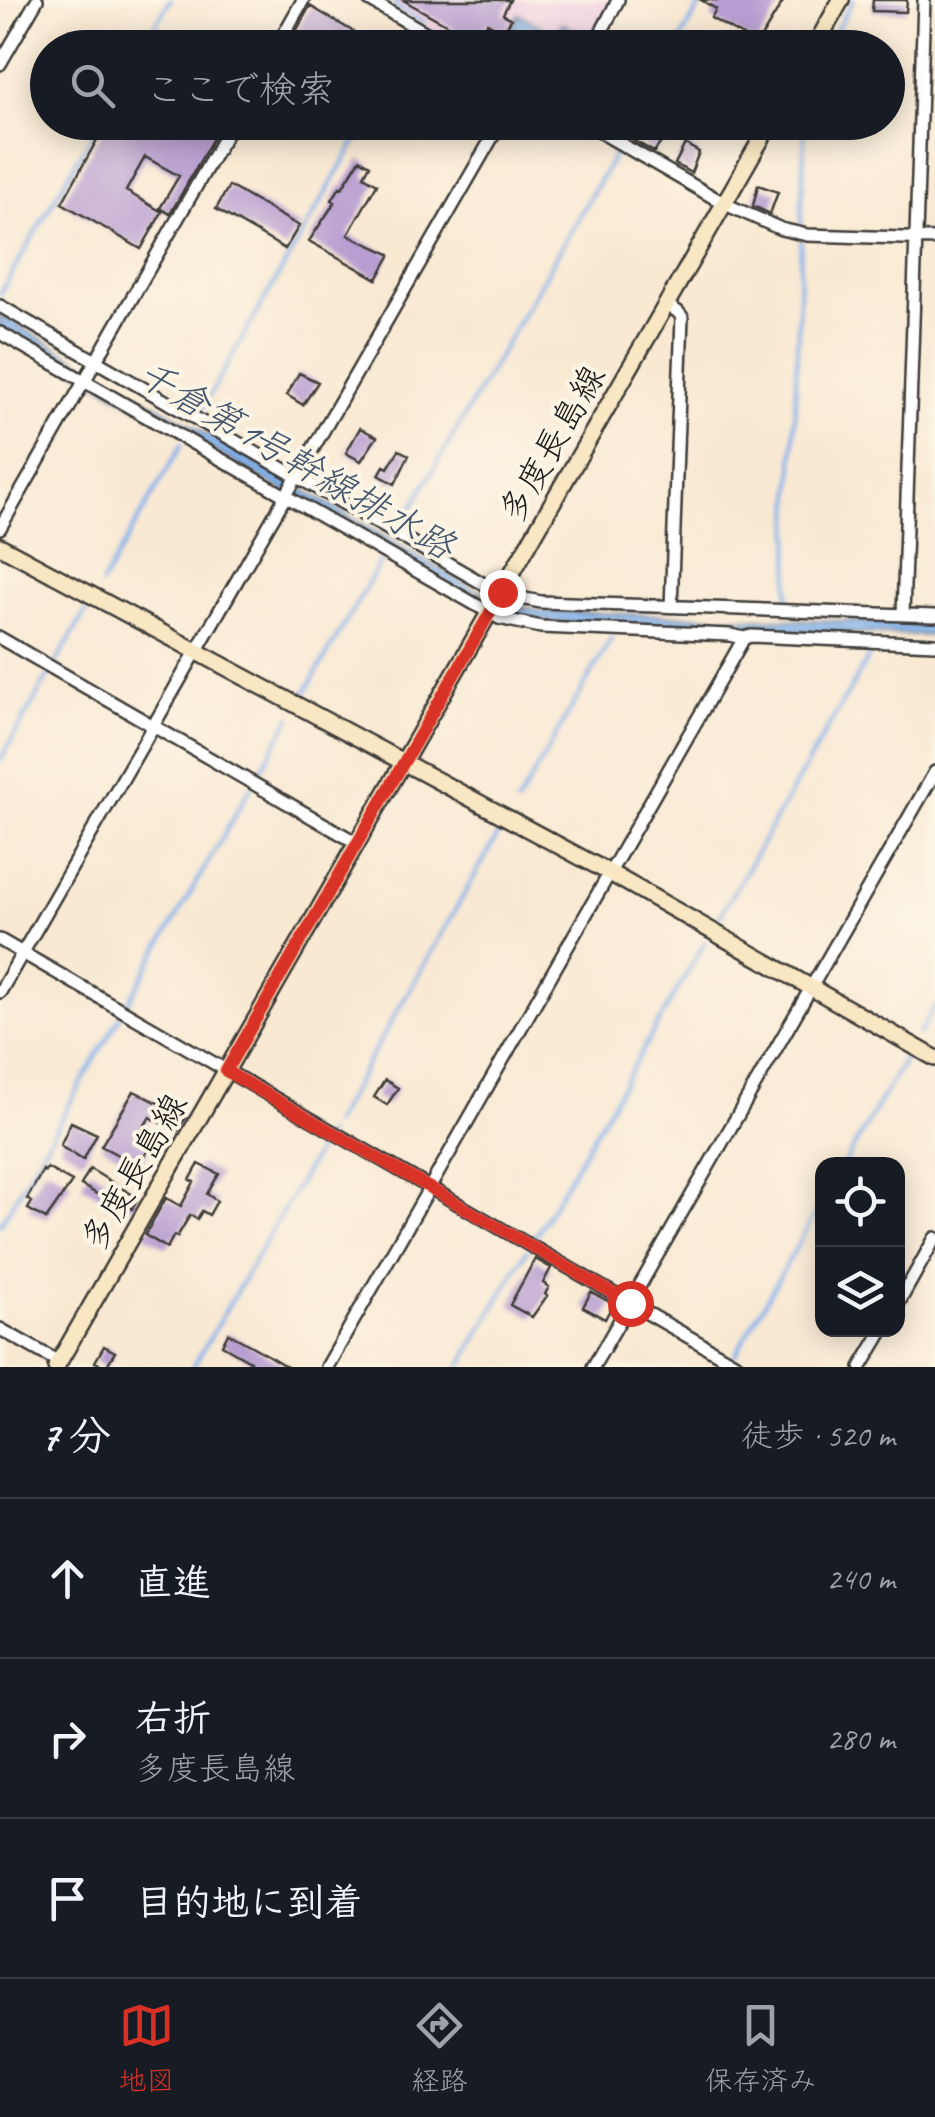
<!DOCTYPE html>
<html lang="ja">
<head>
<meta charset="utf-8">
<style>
  :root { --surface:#171b24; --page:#242831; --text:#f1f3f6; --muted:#9ea1a6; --line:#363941; --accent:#d93025 }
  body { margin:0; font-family:Caveat,"Klee One",sans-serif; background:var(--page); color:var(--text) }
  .controls { position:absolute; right:30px; bottom:30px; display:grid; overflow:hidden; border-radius:20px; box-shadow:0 5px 25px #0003 }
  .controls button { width:90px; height:90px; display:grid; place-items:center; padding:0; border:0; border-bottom:2px solid var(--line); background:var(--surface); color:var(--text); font:50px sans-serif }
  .stop { position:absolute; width:30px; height:30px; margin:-22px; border:8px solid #d93025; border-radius:50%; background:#fff }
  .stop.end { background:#d93025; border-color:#fff; box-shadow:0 2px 10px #0008 }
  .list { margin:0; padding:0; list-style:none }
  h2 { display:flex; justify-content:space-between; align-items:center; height:130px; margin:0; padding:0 40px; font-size:42px }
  h2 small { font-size:32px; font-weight:400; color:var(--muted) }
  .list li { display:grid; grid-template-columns:65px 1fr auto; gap:30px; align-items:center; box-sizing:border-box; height:160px; padding:0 40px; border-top:2px solid var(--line) }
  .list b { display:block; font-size:38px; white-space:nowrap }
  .list p { margin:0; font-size:32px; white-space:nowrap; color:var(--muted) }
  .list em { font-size:32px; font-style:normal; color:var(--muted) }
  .icon { flex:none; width:55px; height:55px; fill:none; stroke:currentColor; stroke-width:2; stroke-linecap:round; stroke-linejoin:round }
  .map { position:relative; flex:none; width:935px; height:1367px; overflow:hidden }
  .search { position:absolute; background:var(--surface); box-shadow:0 5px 25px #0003; left:30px; right:30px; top:30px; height:110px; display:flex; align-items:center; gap:25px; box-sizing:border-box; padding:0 35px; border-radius:55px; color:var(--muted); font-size:38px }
  .sheet { height:610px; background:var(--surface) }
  nav { display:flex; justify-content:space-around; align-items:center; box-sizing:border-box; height:140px; border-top:2px solid var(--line); background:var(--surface); font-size:28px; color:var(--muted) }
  nav a { display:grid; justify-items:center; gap:5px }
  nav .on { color:var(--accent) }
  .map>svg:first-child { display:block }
</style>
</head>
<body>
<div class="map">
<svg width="935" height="1367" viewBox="0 0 935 1367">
  <rect width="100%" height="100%" fill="#fcf5e5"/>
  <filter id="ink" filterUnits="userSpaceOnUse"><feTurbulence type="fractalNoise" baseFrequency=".01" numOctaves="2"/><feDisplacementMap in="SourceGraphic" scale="20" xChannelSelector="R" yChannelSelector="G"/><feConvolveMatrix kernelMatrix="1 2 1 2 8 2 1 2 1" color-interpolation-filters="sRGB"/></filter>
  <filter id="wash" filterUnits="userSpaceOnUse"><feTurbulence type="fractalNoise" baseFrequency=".0048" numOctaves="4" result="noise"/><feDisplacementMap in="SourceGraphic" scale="40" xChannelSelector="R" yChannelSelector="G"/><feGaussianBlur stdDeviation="2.25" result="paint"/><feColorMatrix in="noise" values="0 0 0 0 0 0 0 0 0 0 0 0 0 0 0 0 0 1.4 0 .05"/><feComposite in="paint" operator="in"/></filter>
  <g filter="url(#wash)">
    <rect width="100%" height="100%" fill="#f9e9d3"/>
    <path fill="#f1d0e4" d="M398 0H613L589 48 551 47 541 42 538 47H461L424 27 426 23 396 6Z"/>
    <path fill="#80b0eb" stroke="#4e6684" stroke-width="2.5" d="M519 14 543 28 532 47H499Z
      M562 23 587 37 581 47H568L553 39Z
      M0 315 479 591 515 605 541 611 935 624V636L550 622 505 613 474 601 0 327Z"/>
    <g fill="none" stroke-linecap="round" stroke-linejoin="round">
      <path stroke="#80b0eb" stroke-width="4" d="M396 0 394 6 424 23
        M142 48 170 0
        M410 48 417 35
        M676 48 703 0
        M826 48 853 0
        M784 122 805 124 801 228
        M624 139 633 122
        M0 294 99 122
        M199 414 367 122
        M399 530 617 150
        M101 585 182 444
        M788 604 801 241
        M55 665 88 608
        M305 693 382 559
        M0 761 51 671
        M255 780 291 717
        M517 804 612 637
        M718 919 875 646
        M126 1006 251 787
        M919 1034 935 1006
        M332 1125 501 830
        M844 1164 905 1058
        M0 1225 120 1016
        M533 1240 705 942
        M735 1355 822 1202
        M193 1367 327 1134
        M460 1367 527 1250"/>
    </g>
    <g id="blocks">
      <path fill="#b79dd1" d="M403 0H510L503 14 511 19 504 32 487 23 483 31 477 28 471 38Z
        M701 0H784L757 44 711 18 716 9Z
        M873 0H907L906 12 872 11Z
        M310 6 381 48H287Z
        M107 122H222L170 214 160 208 179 176 145 157 126 191 162 212 141 249 62 203Z
        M642 122H662L669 127 666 132 668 133 654 152 633 140Z
        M685 144 699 152 691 173 675 164Z
        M360 159 370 165 364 176 377 184 348 235 390 254V256L377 279 309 241 335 202 332 200 340 187 342 188Z
        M758 185 778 192 770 214 753 206Z
        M229 186 299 226 285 249 216 209Z
        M299 373 318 382 303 405 287 395Z
        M360 428 377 437 361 461 346 453Z
        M399 450 409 455 395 484 379 475 384 466 388 468Z
        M385 1080 398 1088 387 1105 374 1097Z
        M134 1091 186 1117 177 1132 150 1117 136 1139 150 1147 139 1166 101 1146Z
        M71 1122 97 1134 83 1160 60 1146Z
        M199 1164 219 1174 207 1194 217 1201 209 1215 202 1211 197 1219 190 1215 177 1237 174 1235 167 1248 145 1235 166 1198 181 1206 194 1182 190 1180Z
        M47 1168 72 1182 46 1219 28 1209 32 1202 27 1199 43 1170 45 1172Z
        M90 1169 138 1198 132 1209 109 1195 106 1199 81 1185Z
        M535 1259 551 1268 543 1283 549 1287 545 1294 547 1296 532 1317 510 1305Z
        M591 1292 613 1304 605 1319 583 1307Z
        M228 1333 264 1353 287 1367H247L250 1361 222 1345Z
        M104 1346 115 1352 106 1367 95 1362Z"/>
    </g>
  </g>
  <g filter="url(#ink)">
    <use href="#blocks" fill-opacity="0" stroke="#3d3b37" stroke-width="2.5"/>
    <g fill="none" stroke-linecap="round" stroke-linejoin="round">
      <defs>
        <path id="street" d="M369 0 452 48
          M276 48 303 0
          M593 48 618 0
          M0 64 37 0
          M583 122 725 204 781 229 807 235 935 239
          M666 304 678 312 682 317 671 607
          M0 306 482 583 520 598 541 602 935 616
          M0 333 499 618 541 627 730 635 744 638 751 636 935 644
          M0 528 233 122
          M903 615 924 0
          M0 638 357 843
          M0 940 741 1367
          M0 992 501 122
          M898 1304 935 1238
          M0 1329 59 1362
          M327 1367 744 638
          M593 1367 935 772
          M861 1367 883 1330"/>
        <path id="secondary" d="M814 48 841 0
          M0 546 610 873 935 1058
          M56 1367 771 122"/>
      </defs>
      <use href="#street" stroke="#3d3b37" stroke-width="16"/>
      <use href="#secondary" stroke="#3d3b37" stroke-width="20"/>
      <use href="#street" stroke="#fff" stroke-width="11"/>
      <use href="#secondary" stroke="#f9e7c3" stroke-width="15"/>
    </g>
  </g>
  <g fill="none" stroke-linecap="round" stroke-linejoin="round" filter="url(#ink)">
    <path stroke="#d93025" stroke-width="12" d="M502 592 226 1071 630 1303"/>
  </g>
  <g text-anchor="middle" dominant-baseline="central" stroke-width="8" stroke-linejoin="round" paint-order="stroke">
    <g font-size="35" fill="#1c1c1c" stroke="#fcf5e5">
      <text transform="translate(552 444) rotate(-60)">多度長島線</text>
      <text transform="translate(134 1172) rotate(-60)">多度長島線</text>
    </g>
    <g font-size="38" font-style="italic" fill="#44576f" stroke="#fcf5e5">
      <text transform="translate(296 460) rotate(30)">千倉第1号幹線排水路</text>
    </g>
  </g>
</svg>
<div class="controls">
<button><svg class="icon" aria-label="locate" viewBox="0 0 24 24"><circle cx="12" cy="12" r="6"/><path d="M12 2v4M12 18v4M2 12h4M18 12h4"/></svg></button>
<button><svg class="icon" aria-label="layers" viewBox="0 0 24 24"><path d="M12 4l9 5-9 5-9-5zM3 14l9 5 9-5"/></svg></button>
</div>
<div class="stop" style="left:630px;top:1303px"></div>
<div class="stop end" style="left:502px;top:592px"></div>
<div class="search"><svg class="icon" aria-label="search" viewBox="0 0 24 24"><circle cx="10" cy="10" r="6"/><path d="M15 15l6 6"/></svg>ここで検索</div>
</div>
<section class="sheet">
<h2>7 分<small>徒歩 · 520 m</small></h2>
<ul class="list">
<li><svg class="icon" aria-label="ahead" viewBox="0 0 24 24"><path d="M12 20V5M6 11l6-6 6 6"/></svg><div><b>直進</b></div><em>240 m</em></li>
<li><svg class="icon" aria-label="right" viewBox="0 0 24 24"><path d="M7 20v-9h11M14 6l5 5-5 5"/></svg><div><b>右折</b><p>多度長島線</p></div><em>280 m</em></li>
<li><svg class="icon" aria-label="arrive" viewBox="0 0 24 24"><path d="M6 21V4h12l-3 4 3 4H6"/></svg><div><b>目的地に到着</b></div></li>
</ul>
</section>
<nav>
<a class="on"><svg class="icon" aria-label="map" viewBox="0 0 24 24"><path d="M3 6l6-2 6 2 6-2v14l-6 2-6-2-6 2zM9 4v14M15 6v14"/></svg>地図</a>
<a><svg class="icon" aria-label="directions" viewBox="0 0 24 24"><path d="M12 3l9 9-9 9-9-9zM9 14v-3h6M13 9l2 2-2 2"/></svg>経路</a>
<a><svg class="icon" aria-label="saved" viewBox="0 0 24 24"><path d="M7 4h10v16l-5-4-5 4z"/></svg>保存済み</a>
</nav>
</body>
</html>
